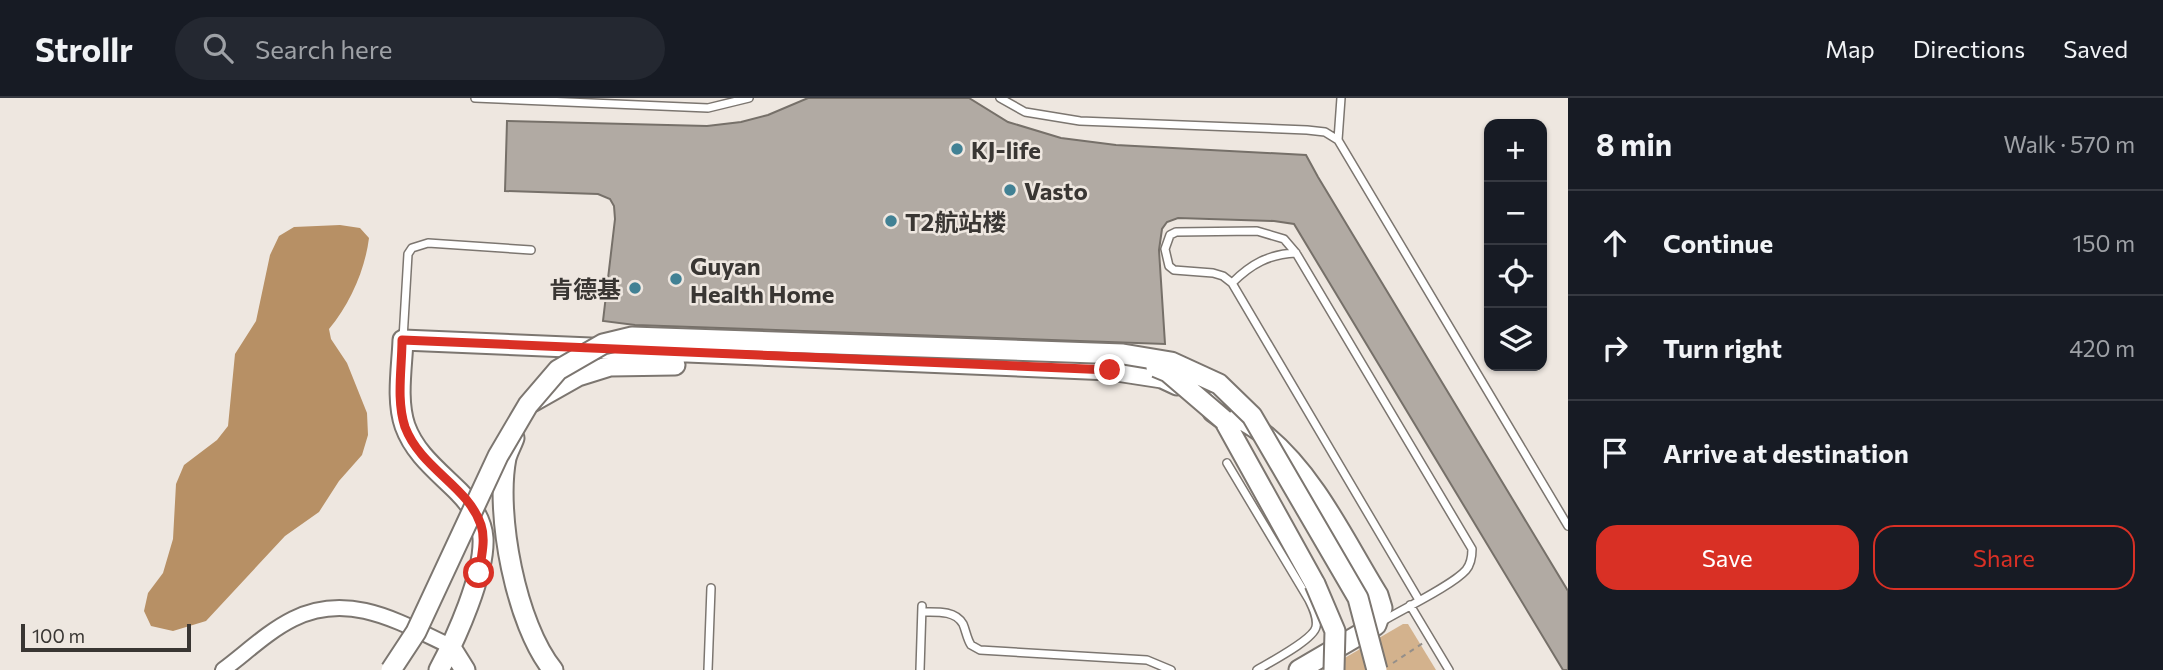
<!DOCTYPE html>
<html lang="en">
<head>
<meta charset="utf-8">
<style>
  :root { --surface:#171b24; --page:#242831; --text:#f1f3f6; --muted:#9ea1a6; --line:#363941; --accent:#d93025 }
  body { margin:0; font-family:Commissioner,"Noto Sans SC",sans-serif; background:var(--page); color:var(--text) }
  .controls { position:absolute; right:21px; top:21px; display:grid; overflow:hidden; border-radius:14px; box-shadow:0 2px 5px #0004 }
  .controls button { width:63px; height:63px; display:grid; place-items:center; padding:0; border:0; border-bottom:2px solid var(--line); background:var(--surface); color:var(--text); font:35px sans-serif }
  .scale { position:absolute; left:21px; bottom:18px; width:170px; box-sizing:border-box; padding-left:7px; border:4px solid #393633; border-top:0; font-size:19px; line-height:24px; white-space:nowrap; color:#393633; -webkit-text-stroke:5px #eee7e0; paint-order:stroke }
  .stop { position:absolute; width:21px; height:21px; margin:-16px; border:5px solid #d93025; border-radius:50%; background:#fff }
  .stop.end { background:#d93025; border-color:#fff; box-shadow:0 2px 7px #0008 }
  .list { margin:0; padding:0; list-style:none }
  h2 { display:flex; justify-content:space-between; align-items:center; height:91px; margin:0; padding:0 28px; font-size:30px }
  h2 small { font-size:23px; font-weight:400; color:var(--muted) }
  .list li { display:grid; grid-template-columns:46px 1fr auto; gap:21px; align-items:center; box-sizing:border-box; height:105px; padding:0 28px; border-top:2px solid var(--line) }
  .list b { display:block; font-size:26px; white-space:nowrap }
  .list em { font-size:23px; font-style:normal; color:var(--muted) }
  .actions { display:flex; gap:14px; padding:21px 28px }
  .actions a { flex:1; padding:16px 0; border:2px solid var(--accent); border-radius:21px; text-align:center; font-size:24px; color:var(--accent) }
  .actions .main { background:var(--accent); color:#fff }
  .icon { flex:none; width:38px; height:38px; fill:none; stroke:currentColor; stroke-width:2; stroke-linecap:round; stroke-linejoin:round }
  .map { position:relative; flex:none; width:1568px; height:572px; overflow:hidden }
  header { display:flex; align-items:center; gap:42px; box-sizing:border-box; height:98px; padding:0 35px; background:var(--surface); border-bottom:2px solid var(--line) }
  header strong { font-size:33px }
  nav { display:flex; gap:38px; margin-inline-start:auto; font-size:24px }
  .search { width:490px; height:63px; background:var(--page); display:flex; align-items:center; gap:18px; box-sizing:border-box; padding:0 24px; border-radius:38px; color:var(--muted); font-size:26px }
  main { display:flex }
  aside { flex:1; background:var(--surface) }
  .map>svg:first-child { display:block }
</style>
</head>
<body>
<header>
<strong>Strollr</strong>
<div class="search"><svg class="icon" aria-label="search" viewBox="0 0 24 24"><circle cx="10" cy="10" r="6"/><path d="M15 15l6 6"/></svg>Search here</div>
<nav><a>Map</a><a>Directions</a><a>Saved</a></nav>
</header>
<main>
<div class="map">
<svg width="1568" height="572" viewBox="0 0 1568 572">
  <rect width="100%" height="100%" fill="#eee7e0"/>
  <path fill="#d3b28d" d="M1403 526H1408L1436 572H1324Z"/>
  <path fill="#b79065" d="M340 127 360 130 369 140C365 172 350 206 329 231L331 241 347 265 367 315 368 337 362 357 339 383 319 414 285 438 206 523 173 533 151 528 144 513 148 495 163 475 173 441 176 386 184 367 217 342 228 328 235 256 256 223 270 157 279 138 294 129Z"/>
  <path fill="#b1aaa3" stroke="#767069" stroke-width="2" d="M808 0H969L1008 24 1061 40 1116 47 1306 57 1318 79 1568 493V572H1563L1294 126 1274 123 1178 120 1167 124 1162 131 1159 152 1165 246 635 227 603 223 615 121 614 108 610 101 598 96 505 93 507 23 707 28 741 24 768 17Z"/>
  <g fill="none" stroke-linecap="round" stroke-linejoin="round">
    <defs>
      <path id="lane" d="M475 0 708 10 749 0
        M1000 0 1025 14 1080 23 1307 32 1325 34 1338 42 1568 428
        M1338 42 1341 0
        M1232 185C1251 166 1269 156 1296 155
        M403 241 408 156 412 150 428 145 531 152
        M1227 365 1309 502C1313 510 1318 520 1316 529 1313 542 1270 564 1257 572
        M1410 507 1449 572
        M922 514C936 514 955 512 963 526 966 533 967 541 971 547L980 552 1147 562 1171 572
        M1383 523C1403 511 1453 487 1466 472 1471 466 1472 458 1472 451L1296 155 1284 141 1257 133 1176 134 1170 137 1165 151 1169 168 1174 172 1213 175 1223 178 1232 185 1419 502
        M708 572 711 490
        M920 572 922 508"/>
      <path id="street" d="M223 572C246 555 267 534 293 521 349 493 399 524 450 548"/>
      <path id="secondary" d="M532 304 578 278 610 268 675 267
        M1210 304C1228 315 1250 324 1266 338 1316 380 1344 442 1378 497L1382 510 1376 527 1299 572
        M1213 314 1224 322 1315 486
        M514 340C512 346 508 353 506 360 495 416 516 527 553 572
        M450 548 465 572
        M439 572C456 540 485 476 483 440 482 423 471 406 459 394 438 373 415 356 405 328 396 302 402 269 403 242L1110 272 1162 280 1177 287"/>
    </defs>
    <use href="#lane" stroke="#7c7670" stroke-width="10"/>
    <use href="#street" stroke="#7c7670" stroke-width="18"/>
    <use href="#secondary" stroke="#7c7670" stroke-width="23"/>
    <path stroke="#948f8a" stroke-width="2" stroke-dasharray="5 5" stroke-linecap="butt" d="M1393 565 1423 545"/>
    <use href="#lane" stroke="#fff" stroke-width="7"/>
    <use href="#street" stroke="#fff" stroke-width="14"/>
    <use href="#secondary" stroke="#fff" stroke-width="19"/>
    <defs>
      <path id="secondary-bridge" d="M1156 269 1168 274 1224 322
        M1315 486 1335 533 1334 572
        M391 572 416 534 498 358 528 307 558 272 603 246 632 239 1123 256 1171 264 1219 286 1252 318 1358 500 1377 572"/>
    </defs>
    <use href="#secondary-bridge" stroke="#7c7670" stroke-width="23" stroke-linecap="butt"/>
    <use href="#secondary-bridge" stroke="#fff" stroke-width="19"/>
  </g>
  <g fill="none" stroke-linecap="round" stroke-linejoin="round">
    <path stroke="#d93025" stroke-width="9" d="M479 475C481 460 486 442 481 427 468 388 421 371 405 329 396 302 402 270 402 242L1110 272"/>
  </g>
  <g fill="#418194" stroke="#eee7e0" stroke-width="2.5">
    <circle cx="957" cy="51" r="7"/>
    <circle cx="1010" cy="92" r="7"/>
    <circle cx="891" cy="123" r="7"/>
    <circle cx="676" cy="181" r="7"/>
    <circle cx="635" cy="190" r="7"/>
  </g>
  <g text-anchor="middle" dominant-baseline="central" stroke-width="5" stroke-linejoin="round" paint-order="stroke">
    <g font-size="24" font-weight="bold" fill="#393633" stroke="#eee7e0" text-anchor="start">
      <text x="971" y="51">KJ-life</text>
      <text x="1024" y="92">Vasto</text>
      <text x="905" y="123">T2航站楼</text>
      <text x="690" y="167">Guyan<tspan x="690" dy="28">Health Home</tspan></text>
      <text x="621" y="190" text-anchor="end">肯德基</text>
    </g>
  </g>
</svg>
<div class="controls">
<button>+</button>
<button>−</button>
<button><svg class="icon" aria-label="locate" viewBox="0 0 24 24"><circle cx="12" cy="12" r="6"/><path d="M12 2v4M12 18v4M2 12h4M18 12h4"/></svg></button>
<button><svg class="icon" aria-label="layers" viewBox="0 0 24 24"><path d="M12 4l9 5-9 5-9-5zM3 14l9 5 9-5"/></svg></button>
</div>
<div class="scale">100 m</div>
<div class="stop" style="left:479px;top:475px"></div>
<div class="stop end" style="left:1110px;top:272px"></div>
</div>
<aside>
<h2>8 min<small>Walk · 570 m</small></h2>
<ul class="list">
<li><svg class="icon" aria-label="ahead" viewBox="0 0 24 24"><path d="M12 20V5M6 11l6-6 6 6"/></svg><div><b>Continue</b></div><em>150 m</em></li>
<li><svg class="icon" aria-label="right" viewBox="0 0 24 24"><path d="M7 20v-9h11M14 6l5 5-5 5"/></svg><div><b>Turn right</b></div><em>420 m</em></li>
<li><svg class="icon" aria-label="arrive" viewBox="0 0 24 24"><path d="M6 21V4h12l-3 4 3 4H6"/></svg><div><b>Arrive at destination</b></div></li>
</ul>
<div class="actions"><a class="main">Save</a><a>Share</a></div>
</aside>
</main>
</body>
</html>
